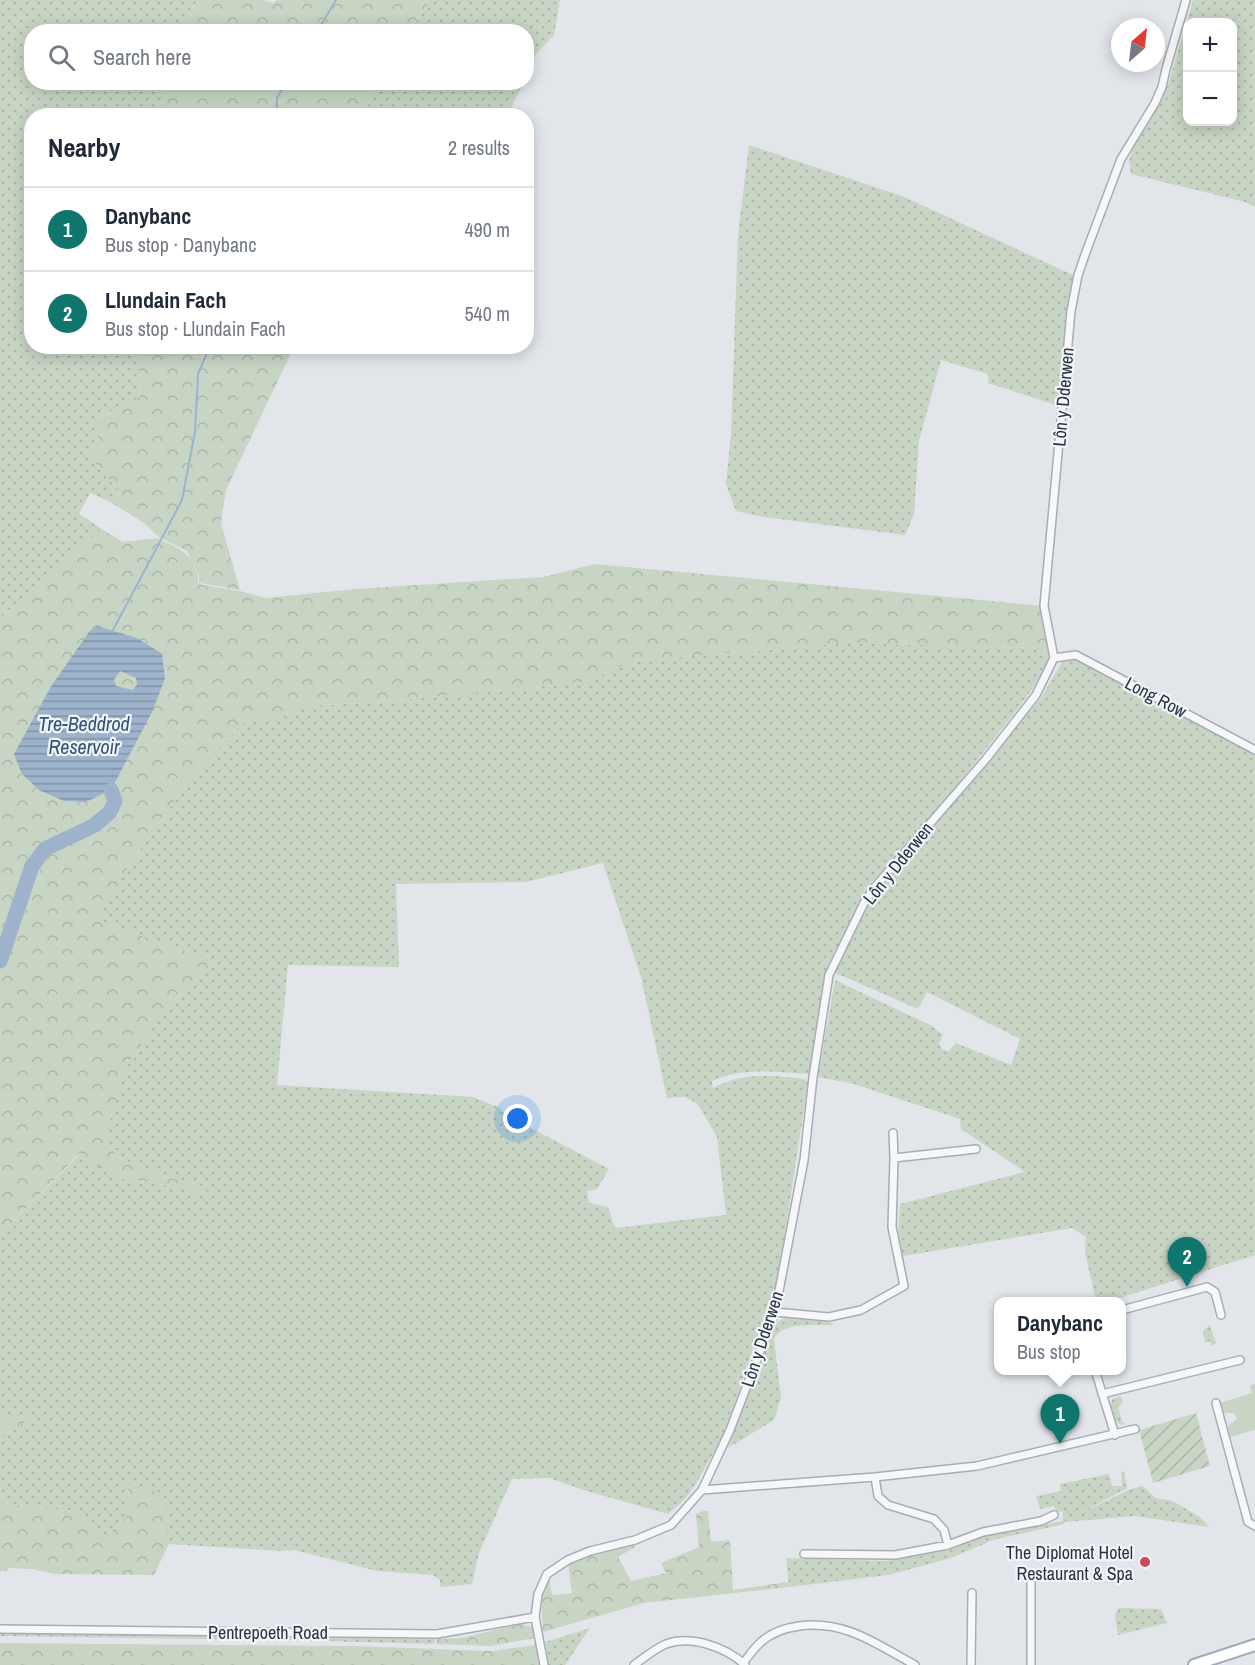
<!DOCTYPE html>
<html lang="en">
<head>
<meta charset="utf-8">
<style>
  :root { --surface:#fff; --page:#f2f2f3; --text:#1f2937; --muted:#747a83; --line:#e0e1e3; --accent:#0f766e }
  body { margin:0; font-family:"Archivo Narrow",sans-serif; background:var(--page); color:var(--text) }
  .controls { position:absolute; right:18px; top:18px; display:grid; overflow:hidden; border-radius:12px; box-shadow:0 3px 15px #0003 }
  .controls button { width:54px; height:54px; display:grid; place-items:center; padding:0; border:0; border-bottom:2px solid var(--line); background:var(--surface); color:var(--text); font:30px sans-serif }
  .compass { position:absolute; left:1111px; top:18px; width:54px; height:54px; border-radius:50%; background:var(--surface); box-shadow:0 3px 15px #0003; rotate:28deg }
  .you { position:absolute; left:518px; top:1119px; width:21px; height:21px; margin:-15px; border:4px solid #fff; border-radius:50%; background:#1a73e8; box-shadow:0 0 0 9px #1a73e833 }
  .badge { display:grid; place-items:center; width:39px; height:39px; border-radius:50%; background:var(--accent); color:#fff; font-size:20px; font-weight:700 }
  .pin { position:absolute; translate:-50% -50px; filter:drop-shadow(0 2px 3px #0008) }
  .pin::after { content:''; position:absolute; top:32px; width:21px; height:18px; background:inherit; clip-path:polygon(0 0,100% 0,50% 100%) }
  .popup { position:absolute; left:994px; top:1297px; width:132px; height:78px; box-sizing:border-box; display:grid; place-content:center; border-radius:12px; background:var(--surface); filter:drop-shadow(0 2px 4px #0005); font-size:20px; white-space:nowrap; color:var(--muted) }
  .popup b { font-size:22px; color:var(--text) }
  .popup::after { content:''; position:absolute; left:50%; top:100%; margin-left:-12px; border:12px solid transparent; border-top-color:var(--surface) }
  .list { margin:0; padding:0; list-style:none }
  h2 { display:flex; justify-content:space-between; align-items:center; height:78px; margin:0; padding:0 24px; font-size:26px }
  h2 small { font-size:20px; font-weight:400; color:var(--muted) }
  .list li { display:grid; grid-template-columns:39px 1fr auto; gap:18px; align-items:center; box-sizing:border-box; height:84px; padding:0 24px; border-top:2px solid var(--line) }
  .list b { display:block; font-size:22px; white-space:nowrap }
  .list p { margin:0; font-size:20px; white-space:nowrap; color:var(--muted) }
  .list em { font-size:20px; font-style:normal; color:var(--muted) }
  .icon { flex:none; width:33px; height:33px; fill:none; stroke:currentColor; stroke-width:2; stroke-linecap:round; stroke-linejoin:round }
  .map { position:relative; flex:none; width:1255px; height:1665px; overflow:hidden }
  .search { position:absolute; background:var(--surface); box-shadow:0 3px 15px #0003; left:24px; top:24px; width:510px; height:66px; display:flex; align-items:center; gap:15px; box-sizing:border-box; padding:0 21px; border-radius:24px; color:var(--muted); font-size:22px }
  .panel { position:absolute; background:var(--surface); box-shadow:0 3px 15px #0003; left:24px; top:108px; width:510px; height:246px; border-radius:24px }
  .map>svg:first-child { display:block }
</style>
</head>
<body>
<div class="map">
<svg width="1255" height="1665" viewBox="0 0 1255 1665">
  <defs>
    <pattern id="grass-dots" width="8" height="8" patternUnits="userSpaceOnUse" patternTransform="scale(1.5)"><rect width="8" height="8" fill="#c8d5c4"/><path d="M2 2h.1M6 6h.1" fill="none" stroke="#acb7aa" stroke-width="1.8" stroke-linecap="round"/></pattern>
    <pattern id="forest-crowns" width="20" height="18" patternUnits="userSpaceOnUse" patternTransform="scale(1.5)"><rect width="20" height="18" fill="#c8d5c4"/><path d="M2 6a3 3 0 1 1 6 0M12 15a3 3 0 1 1 6 0" fill="none" stroke="#acb7aa"/></pattern>
    <pattern id="garden-furrows" width="10" height="10" patternUnits="userSpaceOnUse" patternTransform="scale(1.5)"><rect width="10" height="10" fill="#c8d5c4"/><path d="M-1 1l2-2M0 10L10 0M9 11l2-2" fill="none" stroke="#acb7aa"/></pattern>
    <pattern id="water-rules" width="6" height="5" patternUnits="userSpaceOnUse" patternTransform="scale(1.5)"><rect width="6" height="5" fill="#9db3cb"/><path d="M0 2.5h6" fill="none" stroke="#8092a6"/></pattern>
  </defs>
  <rect width="100%" height="100%" fill="#e2e6eb"/>
  <path fill="url(#grass-dots)" fill-rule="evenodd" d="M0 0H197L184 31 32 32V82L164 83 165 115 32 116V346L141 347 138 359 140 398 103 415 98 419 100 430 90 457 119 491 112 503 90 493 79 514 102 529 0 618Z
    M430 0H560L554 35 532 58 527 74 526 32H409Z
    M1193 0H1255V207L1245 202 1131 174 1129 160 1137 137 1168 85ZM1188 22H1232V122H1188Z
    M375 83H524L507 115 365 116Z
    M749 145 902 196 1073 275 1059 406 988 383V374L941 360 919 441 914 514 905 535 764 517 736 511 726 484 731 433 738 234Z
    M849 643 1035 648 1049 659 1033 688 1009 720 923 828 868 886 827 967 809 1074C776 1072 743 1067 712 1081L713 1088C743 1072 771 1075 804 1079L808 1083 783 1246 771 1310 754 1346 727 1428 696 1484 684 1500 668 1514 580 1489 550 1478 512 1479 479 1553 472 1584 440 1587V1580L433 1575 377 1571 294 1550 282 1551 169 1544 168 1518 128 1485 129 1514 101 1541 80 1511 46 1509 3 1503 0 1485V1440L31 1417 0 1419V1235L81 1153 113 1177 185 1188 195 1194 208 1193 200 1185 166 1177 117 1157 105 1139 124 1071 166 1007 216 962 97 920 129 866 192 775 244 722 286 716 297 706 366 703 585 682 634 661ZM603 863 641 977 667 1098 685 1097 698 1104 717 1137 726 1215 615 1228 608 1207 589 1203 587 1191 597 1189 609 1169 506 1115 500 1108 473 1097 277 1085 288 965 399 967 396 884 526 882Z
    M1075 658 1255 750V1255L1107 1302 1096 1301 1085 1252 1086 1237 1072 1228 903 1256 898 1231 900 1204 1025 1172 961 1129 960 1119 854 1084 818 1077 835 980 932 1026 943 1035 939 1044 942 1049 949 1051 956 1043 1011 1065 1020 1039 927 992 918 1009 833 972 865 908 878 889 1041 698 1062 662Z
    M784 1318 822 1320 835 1325C817 1326 783 1321 774 1339L781 1398 774 1420 728 1448 774 1324Z
    M1210 1325 1216 1343 1212 1346 1210 1341 1205 1343 1203 1331Z
    M1121 1396 1123 1402 1118 1407 1122 1421 1125 1424 1122 1425C1112 1421 1109 1409 1112 1399Z
    M1124 1471 1127 1488 1076 1516 1128 1490 1142 1486 1156 1498 1173 1501 1186 1509 1200 1517 1209 1527 1135 1516 1066 1522 1065 1520 1064 1524 993 1540 951 1558 888 1575 789 1587 786 1558 886 1561 950 1550 987 1535 1063 1521V1512L1056 1511 1054 1506 1040 1509 1036 1496 1061 1491 1060 1484 1109 1474 1112 1486H1122L1121 1472Z
    M1118 1608 1161 1609 1167 1623 1118 1635 1115 1616Z
    M590 1628 565 1665H549L545 1642Z
    M0 1633 280 1637 279 1640 0 1636Z
    M284 1637 435 1639 434 1644 284 1640Z"/>
  <path fill="url(#forest-crowns)" d="M197 0H263L273 3 277 0H430L409 31H184Z
    M164 83V82L375 83 365 116 165 115Z
    M141 347H294L226 490 221 523 240 590 199 583V575L187 551 159 537 144 523 112 503 119 491 90 457 100 430 98 419 103 415 140 397 138 359Z
    M102 529 123 542 158 538 178 548 191 558 198 575V584L240 591 265 598 355 589 543 577 595 564 1044 606 1049 659 1035 648 849 643 634 661 585 682 366 703 297 706 286 716 244 722 192 775 129 866 97 920 216 962 166 1007 124 1071 105 1139 117 1157 166 1177 200 1185 209 1193 195 1194 185 1188 113 1177 80 1153 0 1235V618Z
    M31 1417 0 1440V1419Z
    M128 1484 161 1493 168 1518 169 1544 154 1575 54 1574 32 1569 8 1568 7 1571H0V1485L3 1503 46 1509 80 1511 101 1541 129 1514Z
    M703 1511H708L711 1542 730 1540 733 1590 788 1582 789 1587 644 1603 543 1632 541 1594 549 1575 552 1595 572 1593 568 1562 594 1552 632 1543 635 1547 618 1557 631 1581 666 1573 661 1563 699 1547 696 1514Z
    M521 1624 532 1627 535 1638 490 1646 436 1644 437 1639 461 1638Z
    M0 1643 352 1646 492 1651 536 1645 541 1665H0Z"/>
  <path fill="#c8d5c4" d="M1255 1384V1430L1230 1437 1228 1426 1237 1419 1234 1413H1224L1220 1403 1252 1393 1250 1385Z"/>
  <path fill="url(#garden-furrows)" d="M1196 1413 1210 1466 1153 1483 1139 1430Z"/>
  <path fill="url(#water-rules)" fill-rule="evenodd" d="M97 626 137 638 162 654 165 678 153 710 111 790 86 802 64 801 39 790 22 774 14 754 50 688 89 632ZM120 671 136 678 137 684 133 690 116 686 114 680Z"/>
  <g fill="none" stroke-linecap="round" stroke-linejoin="round">
    <path stroke="#9db3cb" stroke-width="2" d="M317 32 336 0
      M277 116V98L286 82
      M112 632 182 500 195 432 198 374 210 346"/>
    <path stroke="#9db3cb" stroke-width="15" d="M0 961 32 866 45 849 95 825 110 812 115 801 111 790"/>
    <defs>
      <path id="street" d="M1054 658 1076 655 1255 750
        M894 1158 976 1149
        M1122 1310 1207 1287 1215 1292 1221 1315
        M775 1312 829 1317 861 1310 904 1286 892 1227 894 1158 893 1133
        M1095 1370 1115 1435
        M1102 1394 1240 1360
        M1216 1403 1248 1522 1255 1526
        M875 1477 878 1496 888 1505 934 1519 944 1530 948 1545
        M702 1490 875 1477 977 1466 1135 1429
        M804 1554 895 1555 948 1545 983 1532 1041 1521 1054 1515
        M0 1629 437 1634 535 1617
        M743 1663C749 1656 754 1648 761 1642 772 1632 785 1628 799 1626 845 1620 876 1644 915 1665
        M544 1665 535 1617 538 1594 547 1574 568 1560 590 1551 635 1540 671 1525 702 1490 730 1430 775 1312 804 1160 813 1077 829 975 864 903 874 888 986 759 1036 695 1054 658 1044 606 1071 311 1078 275 1086 252 1121 159 1155 103 1162 87 1166 69 1186 0
        M634 1665C644 1658 654 1649 666 1644 691 1635 726 1647 745 1665
        M971 1665 972 1593
        M1031 1665V1577"/>
      <path id="primary" d="M1194 1665 1255 1645"/>
    </defs>
    <use href="#street" stroke="#a7adb5" stroke-width="10"/>
    <use href="#primary" stroke="#a2aab7" stroke-width="14"/>
    <use href="#street" stroke="#f5f7f9" stroke-width="7"/>
    <use href="#primary" stroke="#fff" stroke-width="10"/>
  </g>
  <circle fill="#d0475b" stroke="#f2f5f8" stroke-width="2" cx="1145" cy="1562" r="6"/>
  <g text-anchor="middle" dominant-baseline="central" stroke-width="4.5" stroke-linejoin="round" paint-order="stroke">
    <g font-size="18" fill="#2a3343" stroke="#f2f5f8">
      <text transform="translate(1063 397) rotate(-85)">Lôn y Dderwen</text>
      <text transform="translate(1156 697) rotate(28)">Long Row</text>
      <text transform="translate(898 863) rotate(-51)">Lôn y Dderwen</text>
      <text transform="translate(762 1339) rotate(-72)">Lôn y Dderwen</text>
      <text x="268" y="1632">Pentrepoeth Road</text>
    </g>
    <g font-size="18" fill="#2a3343" stroke="#f2f5f8" text-anchor="end">
      <text x="1133" y="1552">The Diplomat Hotel<tspan x="1133" dy="21">Restaurant &amp; Spa</tspan></text>
    </g>
    <g font-size="20" font-style="italic" fill="#335278" stroke="#f2f5f8">
      <text x="84" y="723">Tre-Beddrod<tspan x="84" dy="23">Reservoir</tspan></text>
    </g>
  </g>
</svg>
<div class="controls">
<button>+</button>
<button>−</button>
</div>
<svg class="compass" viewBox="-18 -18 36 36"><path d="M0-13l5 13h-10z" fill="#e53935"/><path d="M0 13l5-13h-10z" fill="#747a83"/></svg>
<div class="you"></div>
<div class="pin badge" style="left:1060px;top:1444px">1</div>
<div class="popup"><b>Danybanc</b>Bus stop</div>
<div class="pin badge" style="left:1187px;top:1287px">2</div>
<div class="search"><svg class="icon" aria-label="search" viewBox="0 0 24 24"><circle cx="10" cy="10" r="6"/><path d="M15 15l6 6"/></svg>Search here</div>
<section class="panel">
<h2>Nearby<small>2 results</small></h2>
<ul class="list">
<li><span class="badge">1</span><div><b>Danybanc</b><p>Bus stop · Danybanc</p></div><em>490 m</em></li>
<li><span class="badge">2</span><div><b>Llundain Fach</b><p>Bus stop · Llundain Fach</p></div><em>540 m</em></li>
</ul>
</section>
</div>
</body>
</html>
